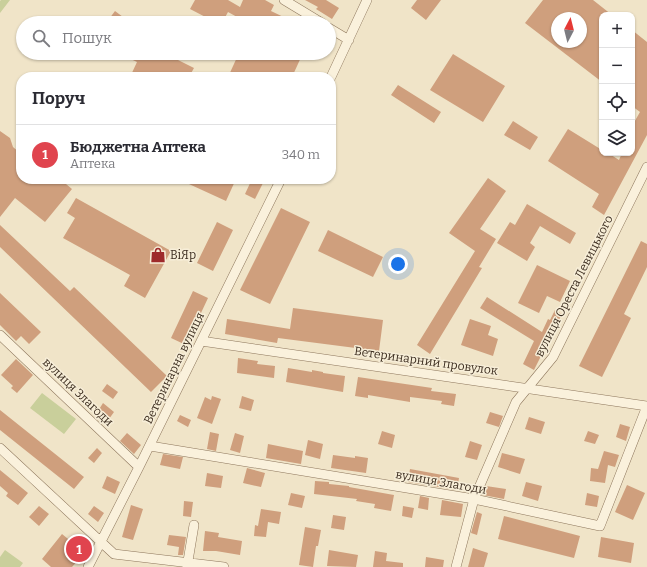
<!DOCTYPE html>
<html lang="uk">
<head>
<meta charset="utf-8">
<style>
  :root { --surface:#fff; --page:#f7f7f7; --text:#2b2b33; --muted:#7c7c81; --line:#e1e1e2; --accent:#2563eb }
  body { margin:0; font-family:Bitter,serif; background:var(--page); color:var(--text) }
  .controls { position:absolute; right:12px; top:12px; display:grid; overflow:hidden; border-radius:8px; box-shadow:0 1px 3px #0004 }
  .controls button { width:36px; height:36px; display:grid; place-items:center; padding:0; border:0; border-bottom:1px solid var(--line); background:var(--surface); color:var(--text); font:20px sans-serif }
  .compass { position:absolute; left:551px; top:12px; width:36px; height:36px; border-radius:50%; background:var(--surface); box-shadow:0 1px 3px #0004; rotate:7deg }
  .you { position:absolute; left:398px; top:264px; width:14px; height:14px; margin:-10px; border:3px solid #fff; border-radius:50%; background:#1a73e8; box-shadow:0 0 0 6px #1a73e833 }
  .badge { display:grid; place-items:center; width:26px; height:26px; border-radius:50%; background:var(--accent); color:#fff; font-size:13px; font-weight:700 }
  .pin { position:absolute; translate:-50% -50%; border:2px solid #fff; box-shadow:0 1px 4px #0006 }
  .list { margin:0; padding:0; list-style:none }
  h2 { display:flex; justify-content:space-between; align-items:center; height:52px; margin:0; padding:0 16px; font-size:17px }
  h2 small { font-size:13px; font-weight:400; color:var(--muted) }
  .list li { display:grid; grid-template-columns:26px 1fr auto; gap:12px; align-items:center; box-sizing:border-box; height:60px; padding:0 16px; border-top:1px solid var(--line) }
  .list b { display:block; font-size:15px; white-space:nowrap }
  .list p { margin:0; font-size:13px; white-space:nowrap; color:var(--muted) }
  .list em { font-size:13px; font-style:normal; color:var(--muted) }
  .icon { flex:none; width:22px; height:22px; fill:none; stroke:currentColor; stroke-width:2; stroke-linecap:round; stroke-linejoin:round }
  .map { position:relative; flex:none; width:647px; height:567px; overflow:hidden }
  .search { position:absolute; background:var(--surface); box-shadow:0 1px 3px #0004; left:16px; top:16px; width:320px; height:44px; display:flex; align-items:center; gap:10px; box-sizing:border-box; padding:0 14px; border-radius:22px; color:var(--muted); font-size:15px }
  .panel { position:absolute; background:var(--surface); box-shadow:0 1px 3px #0004; left:16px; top:72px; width:320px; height:112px; border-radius:16px }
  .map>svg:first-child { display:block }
</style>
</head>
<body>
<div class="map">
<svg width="647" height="567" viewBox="0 0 647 567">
  <rect width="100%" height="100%" fill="#f0e4c8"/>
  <path fill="#c9cf9b" d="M1 0H10L0 13V1Z
    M42 393 76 419 64 434 30 408Z
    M5 550 23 563 20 567H0V557Z"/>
  <path fill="#cf9f7d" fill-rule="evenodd" d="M195 0H228L240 7 243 0H265L274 5 271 11 296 23H248L228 12 222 23H217L190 9Z
    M305 0H326L339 8 332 19 316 9 318 7Z
    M417 0H441L426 20 411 8Z
    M543 0H593L612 15H602V82L525 23ZM557 18H581V42H557Z
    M115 11 131 23H106Z
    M632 30 647 42V135L604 215 592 207 599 194 548 161 568 129 602 150V153H608L619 160 622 153H632V126L640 112 632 106Z
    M118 53H164L194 68 189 77H130L137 62Z
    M239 53H303L292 77H228Z
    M453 54 505 86 483 122 430 90Z
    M398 85 441 112 434 123 391 95Z
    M513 121 538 137 530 150 504 135Z
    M0 131 10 138 13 147 21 154V179H60L72 189 45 222 15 198 0 217Z
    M488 178 506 191 480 229 496 239 479 267 482 268 430 354 417 345 475 251 449 233Z
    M178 179H236L226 201Z
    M252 179H265L255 199 245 194Z
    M76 198 171 251 145 298 124 286 130 275 63 238 75 218 67 213Z
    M527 204 576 233 570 244 540 226 530 243 535 247 527 261 497 243 510 222 515 225Z
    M281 208 310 222 270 304 240 290Z
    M217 222 233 230 213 271 197 263Z
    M0 225 70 291 74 287 167 376 151 392 0 247Z
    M328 230 383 257 373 277 318 251Z
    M641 241 647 244V267L624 314 631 318 602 377 579 366Z
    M537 265 570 281 560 302 547 296 539 313 518 303Z
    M193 291 208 298 186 345 171 338Z
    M0 293 41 332 29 344 21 336 16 341 0 325Z
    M487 297 542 332 548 319 550 320 555 310 562 314 534 370 523 364 534 341 480 308Z
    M293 308 383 320 379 351 278 338 277 343 225 334 227 319 290 329Z
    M470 319 491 326 488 335 498 339 493 356 461 345Z
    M238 358 258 361 257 364 275 366 274 378 237 373Z
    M16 359 33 375 17 393 11 388 13 386 1 375Z
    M288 368 312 372V370L323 372V373L345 376 343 392 286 382Z
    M358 377 432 388 431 391 456 394 454 406 441 404 442 401 410 397V402L368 395V398L355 396Z
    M107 384 118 392 113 399 102 391Z
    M212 396 221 399 212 424 197 418 205 397 211 400Z
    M242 396 254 400 251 411 239 408Z
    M103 403 114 412 109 419 98 411Z
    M0 410 84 477 74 489 0 430Z
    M490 412 503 416 499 427 486 423Z
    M180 415 191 420 188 427 177 421Z
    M529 417 545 422 541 434 525 429Z
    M620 424 630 427 626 441 616 437Z
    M382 431 395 435 392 448 378 444Z
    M588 431 599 435 595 444 584 441Z
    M210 432 219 434 216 451 207 449Z
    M127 433 141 445 134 454 120 441Z
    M235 433 244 436 240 453 230 450Z
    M308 440 323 444 320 459 305 455Z
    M470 441 482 445 477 460 465 457Z
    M268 444 303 451 301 464 266 458Z
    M97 448 102 453 94 463 88 458Z
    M604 451 619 455 615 467 608 465 605 483 590 481 591 468 598 469Z
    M502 453 525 459 520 474 498 467Z
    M163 454 183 457 180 469 160 465Z
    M333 455 355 458V456L368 458 366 473 331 468Z
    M247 468 265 473 261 487 243 483Z
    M410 469 459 478 457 490 408 482Z
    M0 470 28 493 18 505 6 496 8 493 0 486Z
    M207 473 223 476 221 488 205 486Z
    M107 476 120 482 115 494 102 488Z
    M315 481 329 482V484L349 486V487L394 495 391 511 374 508 375 504 356 501 357 499 314 494Z
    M526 482 542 486 538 501 522 496Z
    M627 485 645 493 633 520 615 512Z
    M486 486 506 489 504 499 483 495Z
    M291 493 305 496 302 508 288 505Z
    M587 493 599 496 597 507 585 505Z
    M420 496 429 498 428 510 418 508Z
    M442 500 463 504 461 517 440 515Z
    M184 501 193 502 191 517 183 516Z
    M131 505 143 509 133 540 122 537Z
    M39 506 49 514 39 526 29 517Z
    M94 506 104 513 98 522 88 514Z
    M403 506 414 508 412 518 402 516Z
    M261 509 281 512 279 524 268 522 266 537 254 536 255 525 258 526Z
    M477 512 482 514 477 535 471 533Z
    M333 515 346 517 344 530 331 528Z
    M504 516 580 536 574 558 498 539Z
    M305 527 321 530 318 546H316L313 567 299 565Z
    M205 531 219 533 218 537 242 541 240 555 216 551H203Z
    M62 534 73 543 77 538 86 545 77 556 80 558 72 567H51L42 559Z
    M169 535 186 537 183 555H178L179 547 167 545Z
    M601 537 634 543 631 563 598 557Z
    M473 548 488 553 484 567H468Z
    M329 550 358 555 356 567 327 566Z
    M375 551 387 553 386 561 403 563V567H373Z
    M426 557 444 560 443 567H425Z"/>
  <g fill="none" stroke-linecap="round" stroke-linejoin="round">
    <defs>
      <path id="minor" d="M284 0 322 23
        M329 28 349 40
        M331 77 367 0
        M0 335 139 467
        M150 446 474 499 600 526 647 406 201 341
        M0 448 114 554 224 567
        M88 567 139 467 281 179
        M187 567 194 525
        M456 567 474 499 516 402 553 357 647 167"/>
    </defs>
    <use href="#minor" stroke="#8d765c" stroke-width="10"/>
    <use href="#minor" stroke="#faf1dc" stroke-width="9"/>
  </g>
  <defs>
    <symbol id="shop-bare" viewBox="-9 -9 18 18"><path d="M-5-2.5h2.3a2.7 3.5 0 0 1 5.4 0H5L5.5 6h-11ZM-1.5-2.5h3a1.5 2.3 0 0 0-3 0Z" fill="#9e2a2b" stroke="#f7eed8" stroke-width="2.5" paint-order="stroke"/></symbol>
  </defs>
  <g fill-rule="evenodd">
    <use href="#shop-bare" x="147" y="244" width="22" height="22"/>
  </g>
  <g text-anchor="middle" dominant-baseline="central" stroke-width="3" stroke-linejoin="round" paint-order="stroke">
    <g font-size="12" fill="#3d2e20" stroke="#f7eed8" text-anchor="start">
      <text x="170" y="255">ВіЯр</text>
    </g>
    <g font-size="12" fill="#3d2e20" stroke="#f7eed8">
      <text transform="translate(574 286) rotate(-63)">вулиця Ореста Левицького</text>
      <text transform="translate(426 361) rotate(8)">Ветеринарний провулок</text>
      <text transform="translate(174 368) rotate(-64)">Ветеринарна вулиця</text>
      <text transform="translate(78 392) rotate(44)">вулиця Злагоди</text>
      <text transform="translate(441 482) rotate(10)">вулиця Злагоди</text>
    </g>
  </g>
</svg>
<div class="controls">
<button>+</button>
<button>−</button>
<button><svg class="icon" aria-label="locate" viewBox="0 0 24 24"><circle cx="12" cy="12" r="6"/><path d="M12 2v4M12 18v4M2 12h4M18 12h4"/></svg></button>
<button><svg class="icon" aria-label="layers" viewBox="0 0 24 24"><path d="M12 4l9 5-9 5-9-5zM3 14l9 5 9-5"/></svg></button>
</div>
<svg class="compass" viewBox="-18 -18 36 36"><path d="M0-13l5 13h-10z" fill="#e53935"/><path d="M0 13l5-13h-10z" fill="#7c7c81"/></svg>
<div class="you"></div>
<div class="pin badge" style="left:79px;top:549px;background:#e0444e">1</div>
<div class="search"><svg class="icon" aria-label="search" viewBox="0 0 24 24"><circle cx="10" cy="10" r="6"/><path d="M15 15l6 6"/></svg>Пошук</div>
<section class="panel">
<h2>Поруч<small></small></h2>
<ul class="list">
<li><span class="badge" style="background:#e0444e">1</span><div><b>Бюджетна Аптека</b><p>Аптека</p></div><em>340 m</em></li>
</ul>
</section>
</div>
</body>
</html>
